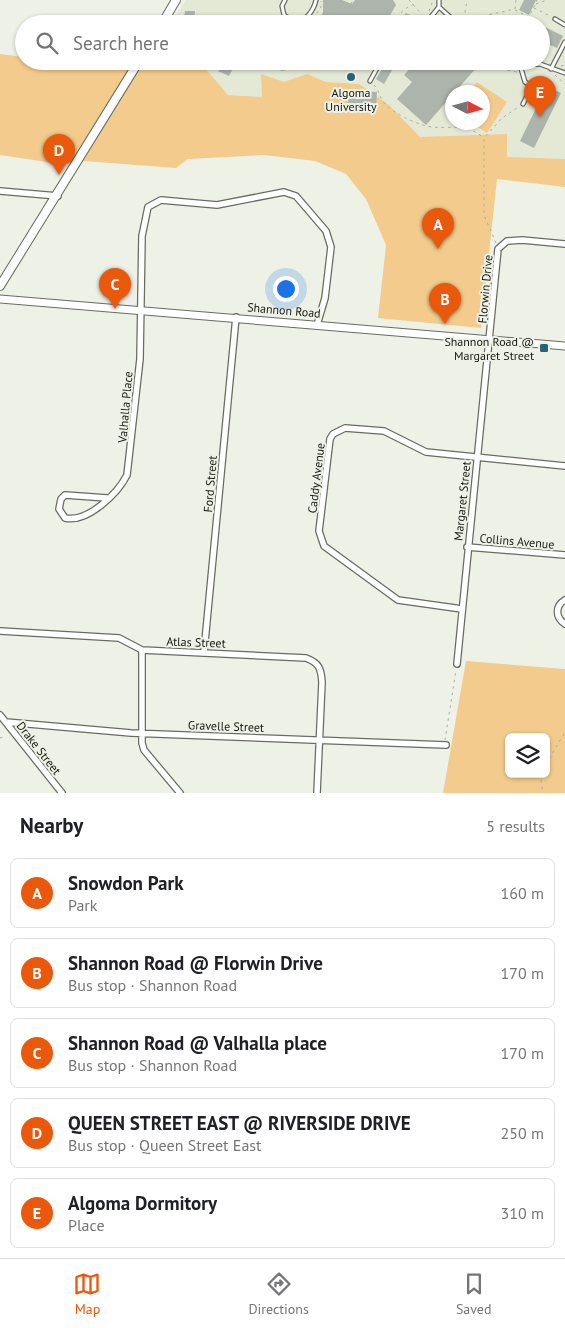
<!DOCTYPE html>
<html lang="en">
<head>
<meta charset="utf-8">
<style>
  :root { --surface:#fff; --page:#f6f6f6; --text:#202124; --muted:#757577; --line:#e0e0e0; --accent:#ea580c }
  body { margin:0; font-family:"PT Sans",sans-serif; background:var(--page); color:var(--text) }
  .controls { position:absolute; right:15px; bottom:15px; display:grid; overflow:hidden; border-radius:8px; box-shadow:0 1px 4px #0004 }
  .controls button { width:45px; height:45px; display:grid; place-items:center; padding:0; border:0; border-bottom:1px solid var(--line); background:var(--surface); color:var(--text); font:25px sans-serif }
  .compass { position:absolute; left:445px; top:85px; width:45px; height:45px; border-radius:50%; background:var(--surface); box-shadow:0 1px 4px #0004; rotate:96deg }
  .you { position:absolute; left:285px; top:288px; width:18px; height:18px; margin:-12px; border:4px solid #fff; border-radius:50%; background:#1a73e8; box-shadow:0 0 0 8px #1a73e833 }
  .badge { display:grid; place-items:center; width:32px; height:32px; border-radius:50%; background:var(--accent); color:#fff; font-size:16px; font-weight:700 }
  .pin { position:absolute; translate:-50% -41px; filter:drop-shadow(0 1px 2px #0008) }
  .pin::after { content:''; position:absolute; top:26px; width:18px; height:15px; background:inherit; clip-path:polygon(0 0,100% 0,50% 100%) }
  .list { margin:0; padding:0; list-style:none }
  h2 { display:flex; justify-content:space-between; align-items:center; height:65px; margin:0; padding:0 20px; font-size:21px }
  h2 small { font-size:16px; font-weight:400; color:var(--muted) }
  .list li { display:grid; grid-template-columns:32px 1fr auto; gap:15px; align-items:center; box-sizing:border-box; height:70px; margin:0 10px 10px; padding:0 10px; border:1px solid var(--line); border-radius:8px }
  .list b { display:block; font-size:19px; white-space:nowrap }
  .list p { margin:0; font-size:16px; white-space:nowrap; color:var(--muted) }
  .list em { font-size:16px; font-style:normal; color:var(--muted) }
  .icon { flex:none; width:28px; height:28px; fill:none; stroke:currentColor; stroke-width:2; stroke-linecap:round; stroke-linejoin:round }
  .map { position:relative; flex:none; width:565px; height:793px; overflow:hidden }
  .search { position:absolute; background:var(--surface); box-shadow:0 1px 4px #0004; left:15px; right:15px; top:15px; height:55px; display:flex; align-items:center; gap:12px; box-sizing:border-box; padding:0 18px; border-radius:28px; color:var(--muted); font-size:19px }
  .sheet { height:465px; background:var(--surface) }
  nav { display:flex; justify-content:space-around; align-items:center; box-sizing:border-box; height:70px; border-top:1px solid var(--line); background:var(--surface); font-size:14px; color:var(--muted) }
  nav a { display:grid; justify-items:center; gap:2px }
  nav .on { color:var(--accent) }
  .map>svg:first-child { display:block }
</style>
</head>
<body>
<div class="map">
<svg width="565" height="793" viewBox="0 0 565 793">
  <rect width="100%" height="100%" fill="#eef2e6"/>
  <path fill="#e4e9d6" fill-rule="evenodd" d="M186 0H565V174L270 147 147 61H541V24H171ZM452 92H482V122H452Z"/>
  <path fill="#f3cb8c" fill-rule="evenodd" d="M0 54 24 57V61H199L228 95 262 97 261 74 284 82 307 74 326 82 359 84 389 105 420 137 507 134V157L565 159V187L497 179 481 328 378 318 386 245 366 199 346 174 315 161 264 155 188 159 176 168 84 161 60 164 0 155Z
    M477 82 507 102 487 133 471 123 482 122V92H470Z
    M466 661 565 669V793H443ZM509 737H546V774H509Z"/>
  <path fill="#acb4ab" d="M323 0H342L352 4 355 0H393L396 5 385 24H317L323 12Z
    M524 0H536L529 15 519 10Z
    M185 11H195L194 24H183Z
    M406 13 412 16 407 24H399Z
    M541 25 563 36 557 48 541 41Z
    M265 61H307L305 66 282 71Z
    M387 61 395 65 384 84 376 79Z
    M417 61H475L473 64 477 67 426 125 397 99 412 82 404 75Z
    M223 62 234 67 229 76 218 71Z
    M547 86 561 93 534 148 520 141Z
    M349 91 377 92 376 106 348 105Z"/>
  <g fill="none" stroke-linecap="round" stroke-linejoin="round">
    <defs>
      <path id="service" d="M285 0 282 6 284 15 296 23C306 21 314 10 316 0
        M439 7 458 24
        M555 19 565 25
        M425 24 439 7V0
        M500 61 520 65 540 64 565 73
        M520 65 525 82 532 86 523 104
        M551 69 565 42
        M370 81 381 61"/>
      <path id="minor" d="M0 191 58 196
        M107 498 65 495 61 499 59 509 65 518C88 523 118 493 127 475L140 359 142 236 148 207 161 200 217 205 284 192 296 196 326 231 331 247 325 298 317 325
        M467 547 565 555
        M565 600C555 606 555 617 565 624
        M462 609 398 600 324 546 319 531 330 439 333 434 345 428 384 431 426 452 565 466
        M0 631 119 638 142 650 306 658C319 663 321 668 322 682L317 793
        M142 650V743L144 750 180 793
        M204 652 236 317
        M457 664 498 249 507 241 522 240 565 244
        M0 715 62 793
        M6 722 131 733 446 745"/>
      <path id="tertiary" d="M0 299 565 346"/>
      <path id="secondary" d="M162 24 176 0
        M0 286 139 61"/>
    </defs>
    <use href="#service" stroke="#686b61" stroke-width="5.5"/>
    <use href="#minor" stroke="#686b61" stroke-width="8"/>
    <use href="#tertiary" stroke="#686b61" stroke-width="9"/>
    <use href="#secondary" stroke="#686b61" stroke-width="10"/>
    <path stroke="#a9aca2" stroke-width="1" stroke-dasharray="2.5 4" stroke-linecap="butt" d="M409 0 425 18
      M351 4 353 0
      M536 4 547 0
      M534 8 550 16
      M515 10 529 17 537 0
      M429 11 433 0
      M464 19 467 0
      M464 20 515 9 516 0
      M266 24 271 18 279 17
      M309 24 321 7V1
      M395 24 403 10 414 4
      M491 61 505 70 517 72
      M561 66 565 65
      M555 75 565 84
      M374 85C379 90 378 93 381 98 387 110 408 120 420 124 442 133 462 119 484 138
      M496 243 484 215V138L502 118 520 106
      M0 738 6 736
      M445 740 456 670
      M546 764 565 732
      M543 774 541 782 543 793"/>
    <use href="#service" stroke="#fff" stroke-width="3"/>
    <use href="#minor" stroke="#fff" stroke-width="5.5"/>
    <use href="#tertiary" stroke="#fff" stroke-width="7"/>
    <use href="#secondary" stroke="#fff" stroke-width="8"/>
  </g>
  <g fill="#25647a" stroke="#eef2e6" stroke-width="2">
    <circle cx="351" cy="77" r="5"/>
    <rect x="539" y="343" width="10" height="10" rx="2.5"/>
  </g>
  <g text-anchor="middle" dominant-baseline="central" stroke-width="4" stroke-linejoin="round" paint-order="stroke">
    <g font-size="12" fill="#161713" stroke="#eef2e6">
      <text x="351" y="92">Algoma<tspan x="351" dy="14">University</tspan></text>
      <text x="534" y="341" text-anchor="end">Shannon Road @<tspan x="534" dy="14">Margaret Street</tspan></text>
    </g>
    <g font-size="12" fill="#161713" stroke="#eef2e6">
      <text transform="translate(485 289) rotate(-85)">Florwin Drive</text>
      <text transform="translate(284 310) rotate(5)">Shannon Road</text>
      <text transform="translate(125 407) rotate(-85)">Valhalla Place</text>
      <text transform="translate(316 478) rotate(-83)">Caddy Avenue</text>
      <text transform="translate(210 484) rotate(-85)">Ford Street</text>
      <text transform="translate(462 501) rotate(-84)">Margaret Street</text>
      <text transform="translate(517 541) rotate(5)">Collins Avenue</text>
      <text transform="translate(196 642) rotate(2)">Atlas Street</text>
      <text transform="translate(226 726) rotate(2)">Gravelle Street</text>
      <text transform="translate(39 748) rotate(52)">Drake Street</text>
    </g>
  </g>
</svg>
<div class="controls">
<button><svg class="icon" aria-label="layers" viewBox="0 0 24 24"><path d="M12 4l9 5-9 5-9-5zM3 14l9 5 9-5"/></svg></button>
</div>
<svg class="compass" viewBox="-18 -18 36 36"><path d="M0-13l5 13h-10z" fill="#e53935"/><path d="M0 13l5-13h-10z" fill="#757577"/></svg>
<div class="you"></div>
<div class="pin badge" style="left:438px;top:249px">A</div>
<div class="pin badge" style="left:445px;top:324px">B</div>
<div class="pin badge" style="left:115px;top:309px">C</div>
<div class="pin badge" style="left:59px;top:175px">D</div>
<div class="pin badge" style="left:540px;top:117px">E</div>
<div class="search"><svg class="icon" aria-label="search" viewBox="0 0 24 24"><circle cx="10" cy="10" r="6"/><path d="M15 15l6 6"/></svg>Search here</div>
</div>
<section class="sheet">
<h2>Nearby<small>5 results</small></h2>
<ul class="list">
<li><span class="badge">A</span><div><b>Snowdon Park</b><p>Park</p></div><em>160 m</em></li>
<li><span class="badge">B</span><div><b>Shannon Road @ Florwin Drive</b><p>Bus stop · Shannon Road</p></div><em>170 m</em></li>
<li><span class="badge">C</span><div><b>Shannon Road @ Valhalla place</b><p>Bus stop · Shannon Road</p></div><em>170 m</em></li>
<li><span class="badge">D</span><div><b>QUEEN STREET EAST @ RIVERSIDE DRIVE</b><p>Bus stop · Queen Street East</p></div><em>250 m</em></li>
<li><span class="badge">E</span><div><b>Algoma Dormitory</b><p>Place</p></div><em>310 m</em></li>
</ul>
</section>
<nav>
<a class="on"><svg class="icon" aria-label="map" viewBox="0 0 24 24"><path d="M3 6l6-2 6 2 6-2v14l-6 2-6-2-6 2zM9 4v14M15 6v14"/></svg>Map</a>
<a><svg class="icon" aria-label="directions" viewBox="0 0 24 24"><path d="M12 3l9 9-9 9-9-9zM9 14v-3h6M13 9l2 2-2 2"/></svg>Directions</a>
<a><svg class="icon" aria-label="saved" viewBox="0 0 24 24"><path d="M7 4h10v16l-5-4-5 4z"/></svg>Saved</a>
</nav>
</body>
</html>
